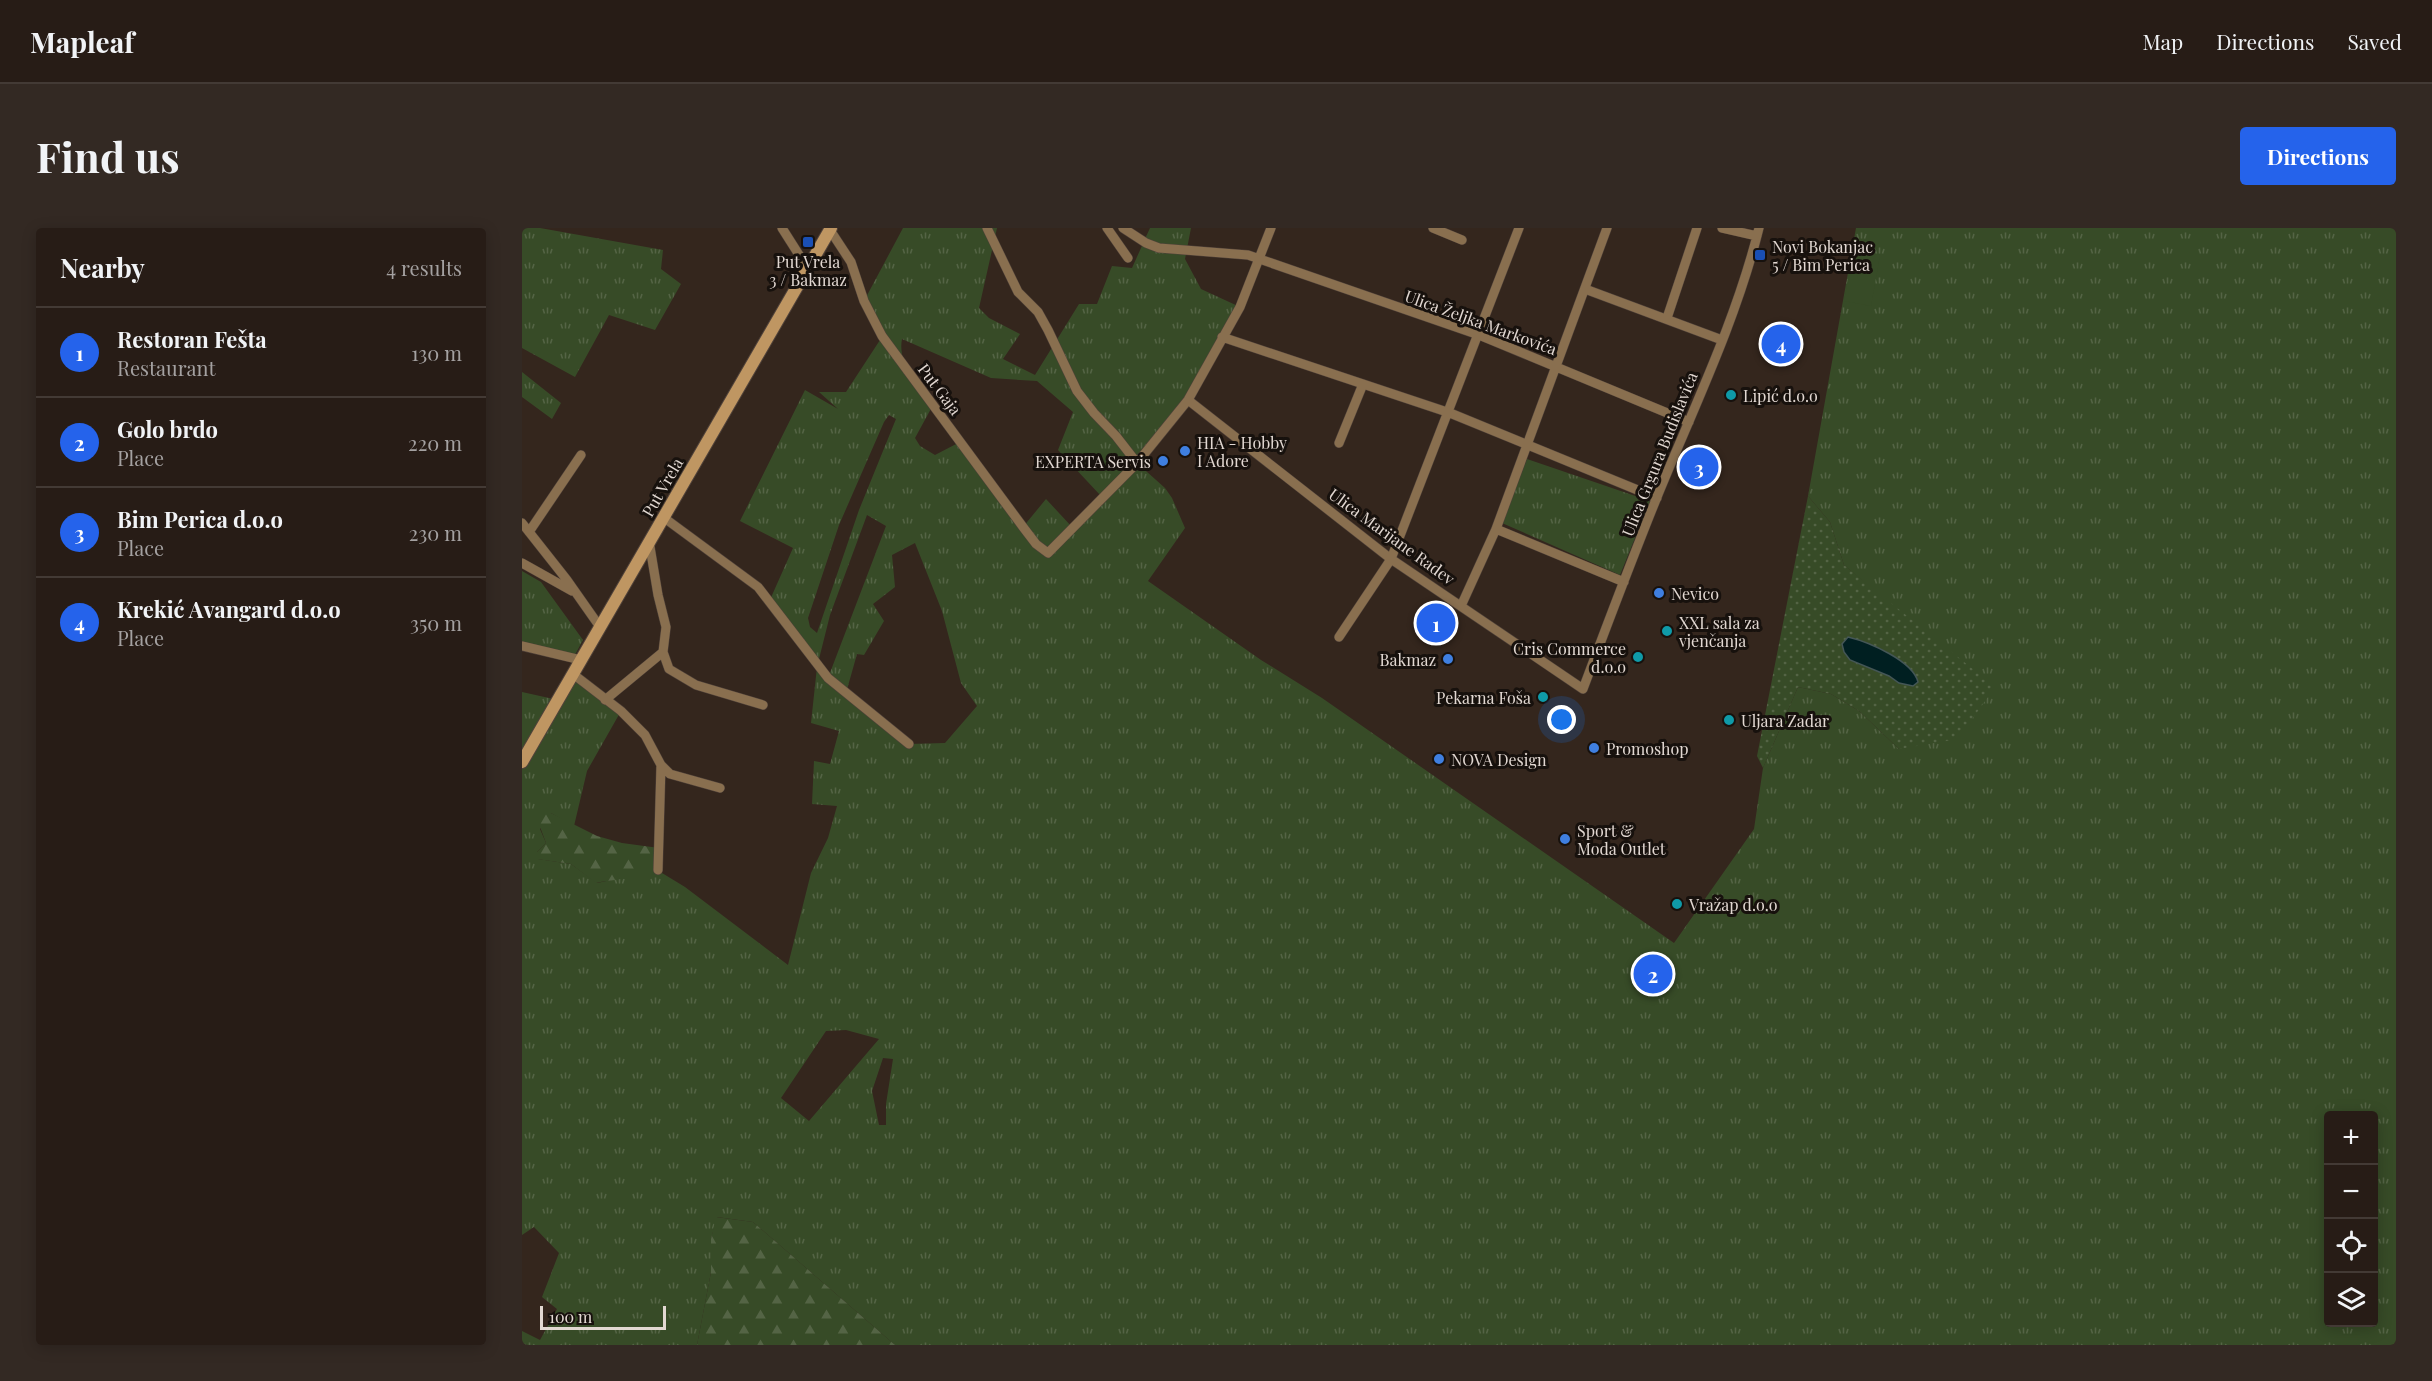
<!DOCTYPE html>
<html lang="en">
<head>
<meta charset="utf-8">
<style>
  :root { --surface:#271c16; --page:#332923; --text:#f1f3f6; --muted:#a4a1a1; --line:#433a35; --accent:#2563eb }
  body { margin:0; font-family:"Playfair Display",serif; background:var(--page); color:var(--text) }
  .controls { position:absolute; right:18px; bottom:18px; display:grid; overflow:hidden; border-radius:6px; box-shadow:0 3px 15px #0003 }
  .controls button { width:54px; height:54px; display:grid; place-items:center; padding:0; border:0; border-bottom:2px solid var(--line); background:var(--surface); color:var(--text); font:30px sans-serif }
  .scale { position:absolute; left:18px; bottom:15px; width:126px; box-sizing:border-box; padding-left:6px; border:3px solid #e2d8d2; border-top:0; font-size:16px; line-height:21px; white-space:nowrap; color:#e2d8d2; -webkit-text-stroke:4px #17110d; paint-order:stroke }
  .you { position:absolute; left:1040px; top:492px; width:21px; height:21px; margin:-15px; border:4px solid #fff; border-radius:50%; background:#1a73e8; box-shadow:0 0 0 9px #1a73e833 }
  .badge { display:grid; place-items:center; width:39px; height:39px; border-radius:50%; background:var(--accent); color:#fff; font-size:20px; font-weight:700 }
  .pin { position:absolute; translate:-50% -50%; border:3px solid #fff; box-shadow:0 2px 6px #0006 }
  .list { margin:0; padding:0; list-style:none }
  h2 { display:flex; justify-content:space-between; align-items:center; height:78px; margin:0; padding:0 24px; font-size:26px }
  h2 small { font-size:20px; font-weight:400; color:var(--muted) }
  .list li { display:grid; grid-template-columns:39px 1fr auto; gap:18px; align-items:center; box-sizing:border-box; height:90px; padding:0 24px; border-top:2px solid var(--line) }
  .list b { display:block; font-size:22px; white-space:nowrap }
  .list p { margin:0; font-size:20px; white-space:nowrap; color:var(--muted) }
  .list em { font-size:20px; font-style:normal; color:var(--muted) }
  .icon { flex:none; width:33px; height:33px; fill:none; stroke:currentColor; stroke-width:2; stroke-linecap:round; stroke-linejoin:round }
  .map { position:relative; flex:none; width:1874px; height:1117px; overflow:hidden; border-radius:6px }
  header { display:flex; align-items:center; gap:36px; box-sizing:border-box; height:84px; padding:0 30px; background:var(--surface); border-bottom:2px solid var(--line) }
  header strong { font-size:28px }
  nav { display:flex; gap:33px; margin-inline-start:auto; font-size:21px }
  .intro { display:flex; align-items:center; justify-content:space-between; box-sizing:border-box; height:144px; padding:0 36px }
  h1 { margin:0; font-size:42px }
  .button { padding:15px 27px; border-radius:6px; background:var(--accent); color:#fff; font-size:21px; font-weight:700 }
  main { display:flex; gap:36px; padding:0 36px }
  aside { flex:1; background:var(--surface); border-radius:6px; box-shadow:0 3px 15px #0003 }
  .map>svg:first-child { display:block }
</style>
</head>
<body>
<header>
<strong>Mapleaf</strong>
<nav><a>Map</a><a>Directions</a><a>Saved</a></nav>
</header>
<div class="intro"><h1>Find us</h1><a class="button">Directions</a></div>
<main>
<aside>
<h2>Nearby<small>4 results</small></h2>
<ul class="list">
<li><span class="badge">1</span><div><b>Restoran Fešta</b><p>Restaurant</p></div><em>130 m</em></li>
<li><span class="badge">2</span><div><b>Golo brdo</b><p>Place</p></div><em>220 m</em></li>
<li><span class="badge">3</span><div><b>Bim Perica d.o.o</b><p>Place</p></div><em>230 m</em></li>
<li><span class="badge">4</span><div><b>Krekić Avangard d.o.o</b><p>Place</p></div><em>350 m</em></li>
</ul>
</aside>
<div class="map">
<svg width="1874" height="1117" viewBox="0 0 1874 1117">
  <defs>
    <pattern id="grass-tufts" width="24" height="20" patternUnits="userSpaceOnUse" patternTransform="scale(1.5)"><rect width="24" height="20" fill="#374b27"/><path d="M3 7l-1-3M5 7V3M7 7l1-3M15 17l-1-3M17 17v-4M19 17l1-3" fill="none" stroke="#546445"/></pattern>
    <pattern id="forest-firs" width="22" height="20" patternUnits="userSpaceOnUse" patternTransform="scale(1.5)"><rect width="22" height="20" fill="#374b27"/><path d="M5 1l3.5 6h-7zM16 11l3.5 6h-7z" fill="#546445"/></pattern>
    <pattern id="park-dots" width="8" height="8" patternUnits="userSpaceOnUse" patternTransform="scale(1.5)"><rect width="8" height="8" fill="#374b27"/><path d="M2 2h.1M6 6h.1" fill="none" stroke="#546445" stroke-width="1.8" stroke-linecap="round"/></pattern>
  </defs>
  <rect width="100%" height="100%" fill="#34261d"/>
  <path fill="url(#grass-tufts)" fill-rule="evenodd" d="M0 0H18L141 22 139 41 159 56 133 102 87 87 53 149 0 120Z
    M381 0H475L457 80 467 90 498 106 481 131 513 147 557 76H575L590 38 610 40 628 0H669L663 31 679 61 718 79 666 172 615 235 643 260 650 270 663 300 626 353 739 432 800 470 1152 715 1232 601 1241 540 1276 459 1309 466 1337 483 1377 521 1366 374 1322 337 1308 294 1286 268 1334 0H1874V1117H373L231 994 195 989 189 1011V1044L175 1117H0V1103L18 1112 35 1081 20 1069 37 1025 12 999 0 1007V464L36 472 51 446 99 483 65 543 52 598 29 585 18 601 24 615 15 624 16 631 49 636 75 655 94 651 137 620 140 645 163 659 266 737 289 645 306 610 315 578 290 576 292 533 308 536 317 503 289 495 295 439 306 450 364 298 345 287 308 387 297 431 247 374 271 320 218 293 283 162 316 181 297 164H324L360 109 342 73ZM380 111 469 150 515 153 551 184 536 222 579 268 550 299 524 271 501 299 438 214 413 227 398 218 393 210 411 177C397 158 375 136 380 111ZM367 187 374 191 337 282 295 405 288 399 286 390 317 297 362 194ZM393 315 420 383 439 455 455 478 423 515 387 516 324 465 335 426 342 427 362 393 351 376 373 359 370 327ZM324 802 357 811 287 893 259 870 304 803ZM361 830 371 831 364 876V897H357L350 863ZM1806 888H1852V1094H1806Z
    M0 144 39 175 30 191 0 169Z
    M1005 231 1128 273 1098 347 980 295Z
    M0 343 19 354 61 412 49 434 0 420Z"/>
  <path fill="url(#forest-firs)" d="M29 585 75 608 100 615 137 620C122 655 107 648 74 655L49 636 15 631V624L24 615 14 588Z
    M194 989 231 994 373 1117H175L189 1044V1011Z"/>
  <path fill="url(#park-dots)" d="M1286 268 1308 294 1322 337 1473 459 1436 511 1377 521 1337 483 1309 466 1276 459 1241 540 1235 528Z"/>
  <path fill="#374b27" d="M1331 22 1358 27 1349 78 1322 73Z"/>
  <path fill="#001f21" stroke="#445656" stroke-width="1.5" d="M1326 409C1347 414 1391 433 1396 454L1391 458 1377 455 1367 448 1328 432 1322 424 1320 416Z"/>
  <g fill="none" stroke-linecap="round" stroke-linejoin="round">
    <defs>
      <path id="street" d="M260 0 286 41
        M465 0 496 64 516 84 526 102 555 163 572 185 594 208 615 235
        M585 0 606 30
        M601 0 624 15 637 20 726 27 957 107 1167 194
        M911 0 940 12
        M1200 0 1235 8
        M308 2 329 34 342 73 360 108 501 299 514 316 526 325 615 235 666 172 718 79 749 0
        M1063 61 1200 112
        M1145 90 1175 0
        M700 109 928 185 1135 270
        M666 172 869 331 1061 461C1085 397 1109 333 1135 269 1171 181 1214 93 1237 0
        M817 215 841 156
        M141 289 236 359 306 450 387 516
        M0 295 45 352 78 399
        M974 301 1102 354
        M7 304 59 227
        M0 335 50 363
        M939 378 974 301 1085 0
        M817 409 869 331 997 0
        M0 418 59 432
        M141 424 147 441 174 457 241 477
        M51 446 99 483 123 507 139 537 148 546 198 560
        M83 472 141 424 144 399 136 367 127 313
        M136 642 139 537"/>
      <path id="secondary" d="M0 534 309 0"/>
    </defs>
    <use href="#street" stroke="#50423a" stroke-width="10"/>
    <use href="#secondary" stroke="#50423a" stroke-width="14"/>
    <use href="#street" stroke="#896f4f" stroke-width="9"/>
    <use href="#secondary" stroke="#bf9662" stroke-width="12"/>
  </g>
  <g fill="#1a4fb4" stroke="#17110d" stroke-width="2">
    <rect x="280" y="8" width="12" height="12" rx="3"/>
    <rect x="1232" y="21" width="12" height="12" rx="3"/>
  </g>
  <g fill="#0f9aa8" stroke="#17110d" stroke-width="2">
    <circle cx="1209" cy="167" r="6"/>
    <circle cx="1145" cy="403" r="6"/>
    <circle cx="1116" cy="429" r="6"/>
    <circle cx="1021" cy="469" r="6"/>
    <circle cx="1207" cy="492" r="6"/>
    <circle cx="1155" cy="676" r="6"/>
  </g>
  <g fill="#3f7fe0" stroke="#17110d" stroke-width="2">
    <circle cx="663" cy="223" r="6"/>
    <circle cx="641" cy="233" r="6"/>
    <circle cx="1137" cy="365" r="6"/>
    <circle cx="926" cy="431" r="6"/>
    <circle cx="1072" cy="520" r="6"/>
    <circle cx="917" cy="531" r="6"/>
    <circle cx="1043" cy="611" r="6"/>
  </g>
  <g text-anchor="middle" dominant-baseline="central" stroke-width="6" stroke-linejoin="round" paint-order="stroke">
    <g font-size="16" fill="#e2d8d2" stroke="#17110d" text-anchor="start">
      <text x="1250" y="18">Novi Bokanjac<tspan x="1250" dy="18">5 / Bim Perica</tspan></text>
      <text x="286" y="33" text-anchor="middle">Put Vrela<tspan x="286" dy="18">3 / Bakmaz</tspan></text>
      <text x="1221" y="167">Lipić d.o.o</text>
      <text x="675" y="214">HIA - Hobby<tspan x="675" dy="18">I Adore</tspan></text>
      <text x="629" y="233" text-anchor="end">EXPERTA Servis</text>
      <text x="1149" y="365">Nevico</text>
      <text x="1157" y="394">XXL sala za<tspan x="1157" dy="18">vjenčanja</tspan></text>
      <text x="1104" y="420" text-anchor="end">Cris Commerce<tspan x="1104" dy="18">d.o.o</tspan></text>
      <text x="914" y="431" text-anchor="end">Bakmaz</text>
      <text x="1009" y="469" text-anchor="end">Pekarna Foša</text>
      <text x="1219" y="492">Uljara Zadar</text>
      <text x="1084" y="520">Promoshop</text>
      <text x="929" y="531">NOVA Design</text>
      <text x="1055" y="602">Sport &amp;<tspan x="1055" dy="18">Moda Outlet</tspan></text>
      <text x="1167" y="676">Vražap d.o.o</text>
    </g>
    <g font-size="16" fill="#e2d8d2" stroke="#17110d">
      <text transform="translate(959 94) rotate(20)">Ulica Željka Markovića</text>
      <text transform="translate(418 161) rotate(53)">Put Gaja</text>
      <text transform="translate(1137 226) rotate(-68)">Ulica Grgura Budislavića</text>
      <text transform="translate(140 259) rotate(-60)">Put Vrela</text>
      <text transform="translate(870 308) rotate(36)">Ulica Marijane Radev</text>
    </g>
  </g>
</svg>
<div class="controls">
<button>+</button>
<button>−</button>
<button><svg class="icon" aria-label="locate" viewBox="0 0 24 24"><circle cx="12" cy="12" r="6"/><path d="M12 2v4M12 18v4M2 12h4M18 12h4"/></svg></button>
<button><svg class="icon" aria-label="layers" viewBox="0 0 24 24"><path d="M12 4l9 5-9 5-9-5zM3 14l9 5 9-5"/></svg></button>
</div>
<div class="scale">100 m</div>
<div class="you"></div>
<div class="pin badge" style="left:914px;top:395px">1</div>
<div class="pin badge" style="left:1131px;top:746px">2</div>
<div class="pin badge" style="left:1177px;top:239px">3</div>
<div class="pin badge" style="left:1259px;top:116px">4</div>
</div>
</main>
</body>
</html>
